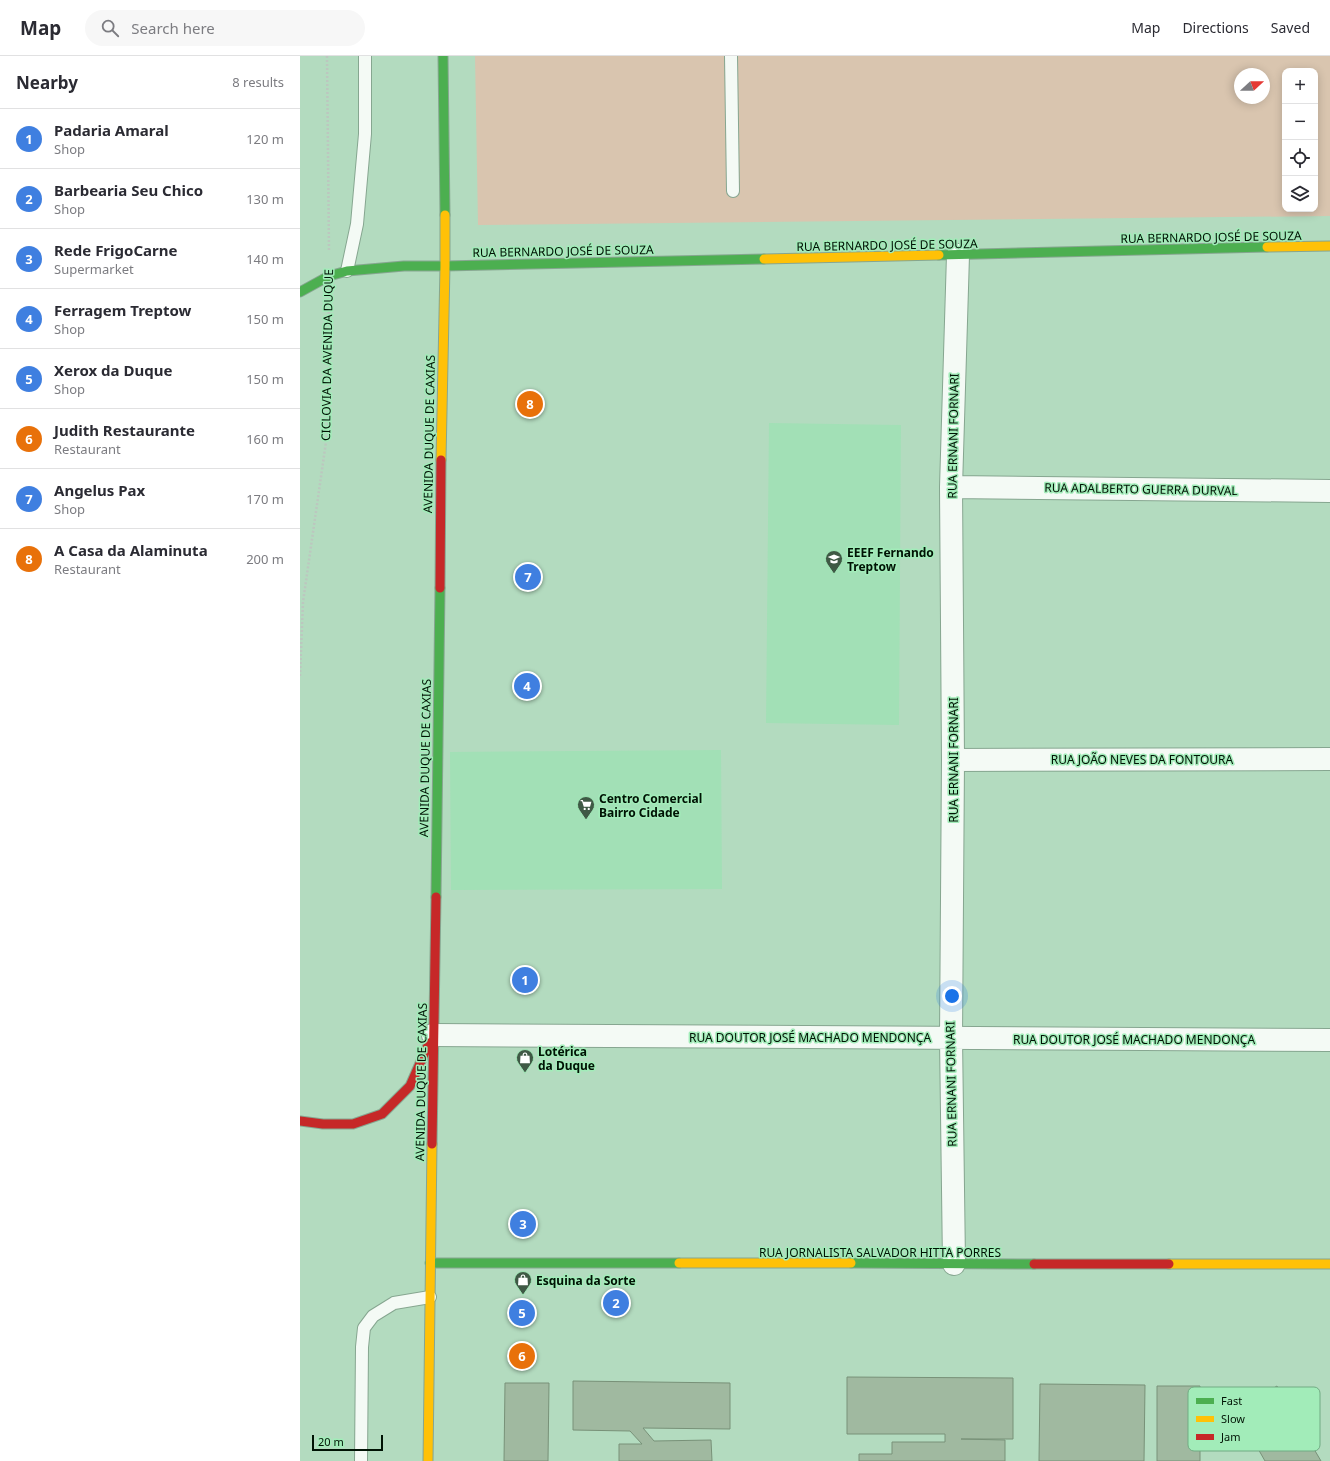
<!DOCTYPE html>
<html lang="en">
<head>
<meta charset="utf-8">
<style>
  :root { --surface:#fff; --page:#f7f7f7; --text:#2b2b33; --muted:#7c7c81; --line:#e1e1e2; --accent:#7c3aed }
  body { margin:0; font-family:"Noto Sans",sans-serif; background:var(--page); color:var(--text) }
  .controls { position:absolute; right:12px; top:12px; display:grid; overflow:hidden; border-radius:8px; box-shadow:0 2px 10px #0003 }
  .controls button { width:36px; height:36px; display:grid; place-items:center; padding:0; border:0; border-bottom:1px solid var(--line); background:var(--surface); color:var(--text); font:20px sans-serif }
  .compass { position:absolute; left:934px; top:12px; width:36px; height:36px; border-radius:50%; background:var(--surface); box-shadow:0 2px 10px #0003; rotate:69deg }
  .scale { position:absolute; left:12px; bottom:10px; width:71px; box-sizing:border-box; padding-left:4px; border:2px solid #001304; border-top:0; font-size:11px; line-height:14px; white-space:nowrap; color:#001304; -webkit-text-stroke:3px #a2ecb9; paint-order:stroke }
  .you { position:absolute; left:652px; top:940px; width:14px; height:14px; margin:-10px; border:3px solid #fff; border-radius:50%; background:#1a73e8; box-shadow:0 0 0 6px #1a73e833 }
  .badge { display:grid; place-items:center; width:26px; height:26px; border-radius:50%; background:var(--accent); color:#fff; font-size:13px; font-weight:700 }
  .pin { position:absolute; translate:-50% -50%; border:2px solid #fff; box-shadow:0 1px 4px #0006 }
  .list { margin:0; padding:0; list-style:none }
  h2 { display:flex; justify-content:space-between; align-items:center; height:52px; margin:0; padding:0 16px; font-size:17px }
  h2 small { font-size:13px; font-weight:400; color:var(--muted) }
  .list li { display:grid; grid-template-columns:26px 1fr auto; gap:12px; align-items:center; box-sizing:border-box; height:60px; padding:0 16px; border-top:1px solid var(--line) }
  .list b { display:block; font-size:15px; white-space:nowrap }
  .list p { margin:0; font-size:13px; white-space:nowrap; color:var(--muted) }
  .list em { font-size:13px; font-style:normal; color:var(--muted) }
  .icon { flex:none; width:22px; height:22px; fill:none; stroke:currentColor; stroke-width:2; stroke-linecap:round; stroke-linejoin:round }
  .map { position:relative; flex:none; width:1030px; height:1405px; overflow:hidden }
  header { display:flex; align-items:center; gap:24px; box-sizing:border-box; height:56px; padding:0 20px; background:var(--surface); border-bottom:1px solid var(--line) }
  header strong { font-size:19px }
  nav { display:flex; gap:22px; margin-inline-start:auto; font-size:14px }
  .search { width:280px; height:36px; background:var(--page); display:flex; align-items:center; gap:10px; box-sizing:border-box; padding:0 14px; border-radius:22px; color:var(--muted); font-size:15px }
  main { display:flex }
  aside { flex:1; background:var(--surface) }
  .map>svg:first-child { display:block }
</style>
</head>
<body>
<header>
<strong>Map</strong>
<div class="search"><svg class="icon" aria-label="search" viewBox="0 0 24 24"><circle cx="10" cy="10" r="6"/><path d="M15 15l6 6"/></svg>Search here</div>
<nav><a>Map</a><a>Directions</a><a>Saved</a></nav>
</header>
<main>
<aside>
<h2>Nearby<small>8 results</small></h2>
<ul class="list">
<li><span class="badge" style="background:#3f7fe0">1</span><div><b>Padaria Amaral</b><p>Shop</p></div><em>120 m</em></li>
<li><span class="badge" style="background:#3f7fe0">2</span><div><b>Barbearia Seu Chico</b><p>Shop</p></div><em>130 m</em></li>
<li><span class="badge" style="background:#3f7fe0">3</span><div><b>Rede FrigoCarne</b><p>Supermarket</p></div><em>140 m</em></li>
<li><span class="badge" style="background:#3f7fe0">4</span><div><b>Ferragem Treptow</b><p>Shop</p></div><em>150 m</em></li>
<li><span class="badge" style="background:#3f7fe0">5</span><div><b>Xerox da Duque</b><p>Shop</p></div><em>150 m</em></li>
<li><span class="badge" style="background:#e8710a">6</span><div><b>Judith Restaurante</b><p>Restaurant</p></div><em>160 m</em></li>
<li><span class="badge" style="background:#3f7fe0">7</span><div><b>Angelus Pax</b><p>Shop</p></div><em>170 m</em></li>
<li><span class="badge" style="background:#e8710a">8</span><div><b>A Casa da Alaminuta</b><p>Restaurant</p></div><em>200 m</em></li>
</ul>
</aside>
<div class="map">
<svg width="1030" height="1405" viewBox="0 0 1030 1405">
  <rect width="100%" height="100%" fill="#b3dbbf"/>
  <path fill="#a2e0b6" d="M469 367 601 369 599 669 466 667Z
    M421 694 422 833 151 834 150 696Z"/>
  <path fill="#d9c5af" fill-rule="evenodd" d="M175 0H1030V160L178 169ZM985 15H1015V153H985ZM940 18H964V42H940Z"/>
  <path fill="#a0b9a0" stroke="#789178" d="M547 1321 713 1322V1383H661L705 1384V1405H559V1398H592V1386H645V1378H547Z
    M273 1325 430 1327V1373L343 1372 354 1385 411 1384 412 1405H319V1388H342L330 1375 273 1374Z
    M205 1327H249L248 1405H204Z
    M740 1328 845 1329 844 1405H739Z
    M857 1330H900V1405H857Z
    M977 1330 1021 1405H965L936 1354Z"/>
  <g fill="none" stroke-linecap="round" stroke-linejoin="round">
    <defs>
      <path id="lane" d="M431 0 433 135
        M47 215 57 168 65 78V0
        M61 1405 62 1291 64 1272 73 1260 94 1247 130 1241"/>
      <path id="street" d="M651 431 1030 435
        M653 704 1030 703
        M133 979 1030 984
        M654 1208 651 982 653 704 651 431 658 199"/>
      <path id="fast" d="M143 0 145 159
        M639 199 967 191
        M145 210 464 203
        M0 236 29 220 47 215 104 210H145
        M136 841 140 532
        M130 1207H379
        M551 1207 734 1208"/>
      <path id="slow" d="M967 191 1030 190
        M464 203 639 199
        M141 404 145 210V159
        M379 1207H551
        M869 1208H1030
        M128 1405 132 1088"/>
      <path id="jam" d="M140 532 141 404
        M0 1065 23 1068H53L82 1058 110 1030 129 987
        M132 1088 136 841
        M734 1208H869"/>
    </defs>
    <use href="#lane" stroke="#86a690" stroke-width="14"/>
    <use href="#street" stroke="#86a690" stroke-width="24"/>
    <use href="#fast" stroke="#86a690" stroke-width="11"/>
    <use href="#slow" stroke="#86a690" stroke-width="11"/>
    <use href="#jam" stroke="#86a690" stroke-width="11"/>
    <path stroke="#bcc7bf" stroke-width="2.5" stroke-dasharray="2 2" stroke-linecap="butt" d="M27 0 29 195
      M0 620 3 546 28 372 29 246"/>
    <use href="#lane" stroke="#f4faf5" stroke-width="12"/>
    <use href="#street" stroke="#f4faf5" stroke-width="22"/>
    <use href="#fast" stroke="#4caf50" stroke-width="9"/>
    <use href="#slow" stroke="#ffc107" stroke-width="9"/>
    <use href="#jam" stroke="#c62828" stroke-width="9"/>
  </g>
  <defs>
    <symbol id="school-pin" viewBox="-11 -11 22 30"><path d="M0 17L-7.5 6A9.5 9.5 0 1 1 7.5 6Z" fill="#3f5945" stroke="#a2ecb9"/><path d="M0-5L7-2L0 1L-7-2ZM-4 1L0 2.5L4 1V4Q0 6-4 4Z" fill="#fff"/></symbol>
    <symbol id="supermarket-pin" viewBox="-11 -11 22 30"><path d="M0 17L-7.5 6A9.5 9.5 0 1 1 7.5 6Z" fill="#3f5945" stroke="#a2ecb9"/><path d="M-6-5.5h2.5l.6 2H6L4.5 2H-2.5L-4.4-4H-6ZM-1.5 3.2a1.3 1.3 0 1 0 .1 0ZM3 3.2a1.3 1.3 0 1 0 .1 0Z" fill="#fff"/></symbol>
    <symbol id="shop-pin" viewBox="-11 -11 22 30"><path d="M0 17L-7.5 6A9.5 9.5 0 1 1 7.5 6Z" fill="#3f5945" stroke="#a2ecb9"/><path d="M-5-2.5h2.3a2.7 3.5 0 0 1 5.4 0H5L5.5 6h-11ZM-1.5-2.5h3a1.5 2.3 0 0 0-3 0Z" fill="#fff"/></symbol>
  </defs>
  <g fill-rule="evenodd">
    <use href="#school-pin" x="524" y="493" width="20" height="27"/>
    <use href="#supermarket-pin" x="276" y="739" width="20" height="27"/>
    <use href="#shop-pin" x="215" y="992" width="20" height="27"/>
    <use href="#shop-pin" x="213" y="1214" width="20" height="27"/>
  </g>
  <g text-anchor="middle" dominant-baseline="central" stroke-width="3" stroke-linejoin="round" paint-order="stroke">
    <g font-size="12" fill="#001304" stroke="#a2ecb9">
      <text transform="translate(911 181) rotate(-1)">RUA BERNARDO JOSÉ DE SOUZA</text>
      <text transform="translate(587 189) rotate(-1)">RUA BERNARDO JOSÉ DE SOUZA</text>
      <text transform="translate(263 195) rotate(-1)">RUA BERNARDO JOSÉ DE SOUZA</text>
      <text transform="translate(27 299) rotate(-89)">CICLOVIA DA AVENIDA DUQUE</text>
      <text transform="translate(129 378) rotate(-89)">AVENIDA DUQUE DE CAXIAS</text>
      <text transform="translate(653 380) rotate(-89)">RUA ERNANI FORNARI</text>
      <text transform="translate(841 433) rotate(1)">RUA ADALBERTO GUERRA DURVAL</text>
      <text transform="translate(125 702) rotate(-89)">AVENIDA DUQUE DE CAXIAS</text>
      <text x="842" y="703">RUA JOÃO NEVES DA FONTOURA</text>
      <text transform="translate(653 704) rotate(-90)">RUA ERNANI FORNARI</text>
      <text x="510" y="981">RUA DOUTOR JOSÉ MACHADO MENDONÇA</text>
      <text x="834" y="983">RUA DOUTOR JOSÉ MACHADO MENDONÇA</text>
      <text transform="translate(121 1026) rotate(-89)">AVENIDA DUQUE DE CAXIAS</text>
      <text transform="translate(651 1028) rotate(-91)">RUA ERNANI FORNARI</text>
      <text x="580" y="1196">RUA JORNALISTA SALVADOR HITTA PORRES</text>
    </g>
    <g font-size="12" font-weight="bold" fill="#001304" stroke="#a2ecb9" text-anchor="start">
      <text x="547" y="496">EEEF Fernando<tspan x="547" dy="14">Treptow</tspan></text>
      <text x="299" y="742">Centro Comercial<tspan x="299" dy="14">Bairro Cidade</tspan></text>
      <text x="238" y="995">Lotérica<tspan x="238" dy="14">da Duque</tspan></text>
      <text x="236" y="1224">Esquina da Sorte</text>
    </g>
  </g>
  <rect x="888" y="1331" width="132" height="64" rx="6" fill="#a2ecb9" stroke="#71ab83" stroke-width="1"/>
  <rect x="896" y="1342" width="18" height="6" fill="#4caf50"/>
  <rect x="896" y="1360" width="18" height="6" fill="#ffc107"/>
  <rect x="896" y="1378" width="18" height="6" fill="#c62828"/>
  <g font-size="11" fill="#001304">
    <text x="921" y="1349">Fast</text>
    <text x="921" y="1367">Slow</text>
    <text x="921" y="1385">Jam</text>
  </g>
</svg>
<div class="controls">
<button>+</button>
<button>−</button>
<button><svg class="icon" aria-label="locate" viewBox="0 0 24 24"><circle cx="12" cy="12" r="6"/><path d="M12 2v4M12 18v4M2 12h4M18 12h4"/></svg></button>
<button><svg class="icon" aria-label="layers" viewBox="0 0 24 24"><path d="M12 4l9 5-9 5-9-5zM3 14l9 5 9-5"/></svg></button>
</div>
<svg class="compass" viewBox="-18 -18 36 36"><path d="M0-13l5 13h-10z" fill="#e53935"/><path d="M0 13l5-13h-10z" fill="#7c7c81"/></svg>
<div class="scale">20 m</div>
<div class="you"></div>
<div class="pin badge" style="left:225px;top:924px;background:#3f7fe0">1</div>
<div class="pin badge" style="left:316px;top:1247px;background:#3f7fe0">2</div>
<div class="pin badge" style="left:223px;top:1168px;background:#3f7fe0">3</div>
<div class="pin badge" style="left:227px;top:630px;background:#3f7fe0">4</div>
<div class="pin badge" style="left:222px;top:1257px;background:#3f7fe0">5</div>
<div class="pin badge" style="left:222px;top:1300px;background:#e8710a">6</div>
<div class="pin badge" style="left:228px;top:521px;background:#3f7fe0">7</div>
<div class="pin badge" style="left:230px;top:348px;background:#e8710a">8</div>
</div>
</main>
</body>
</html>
